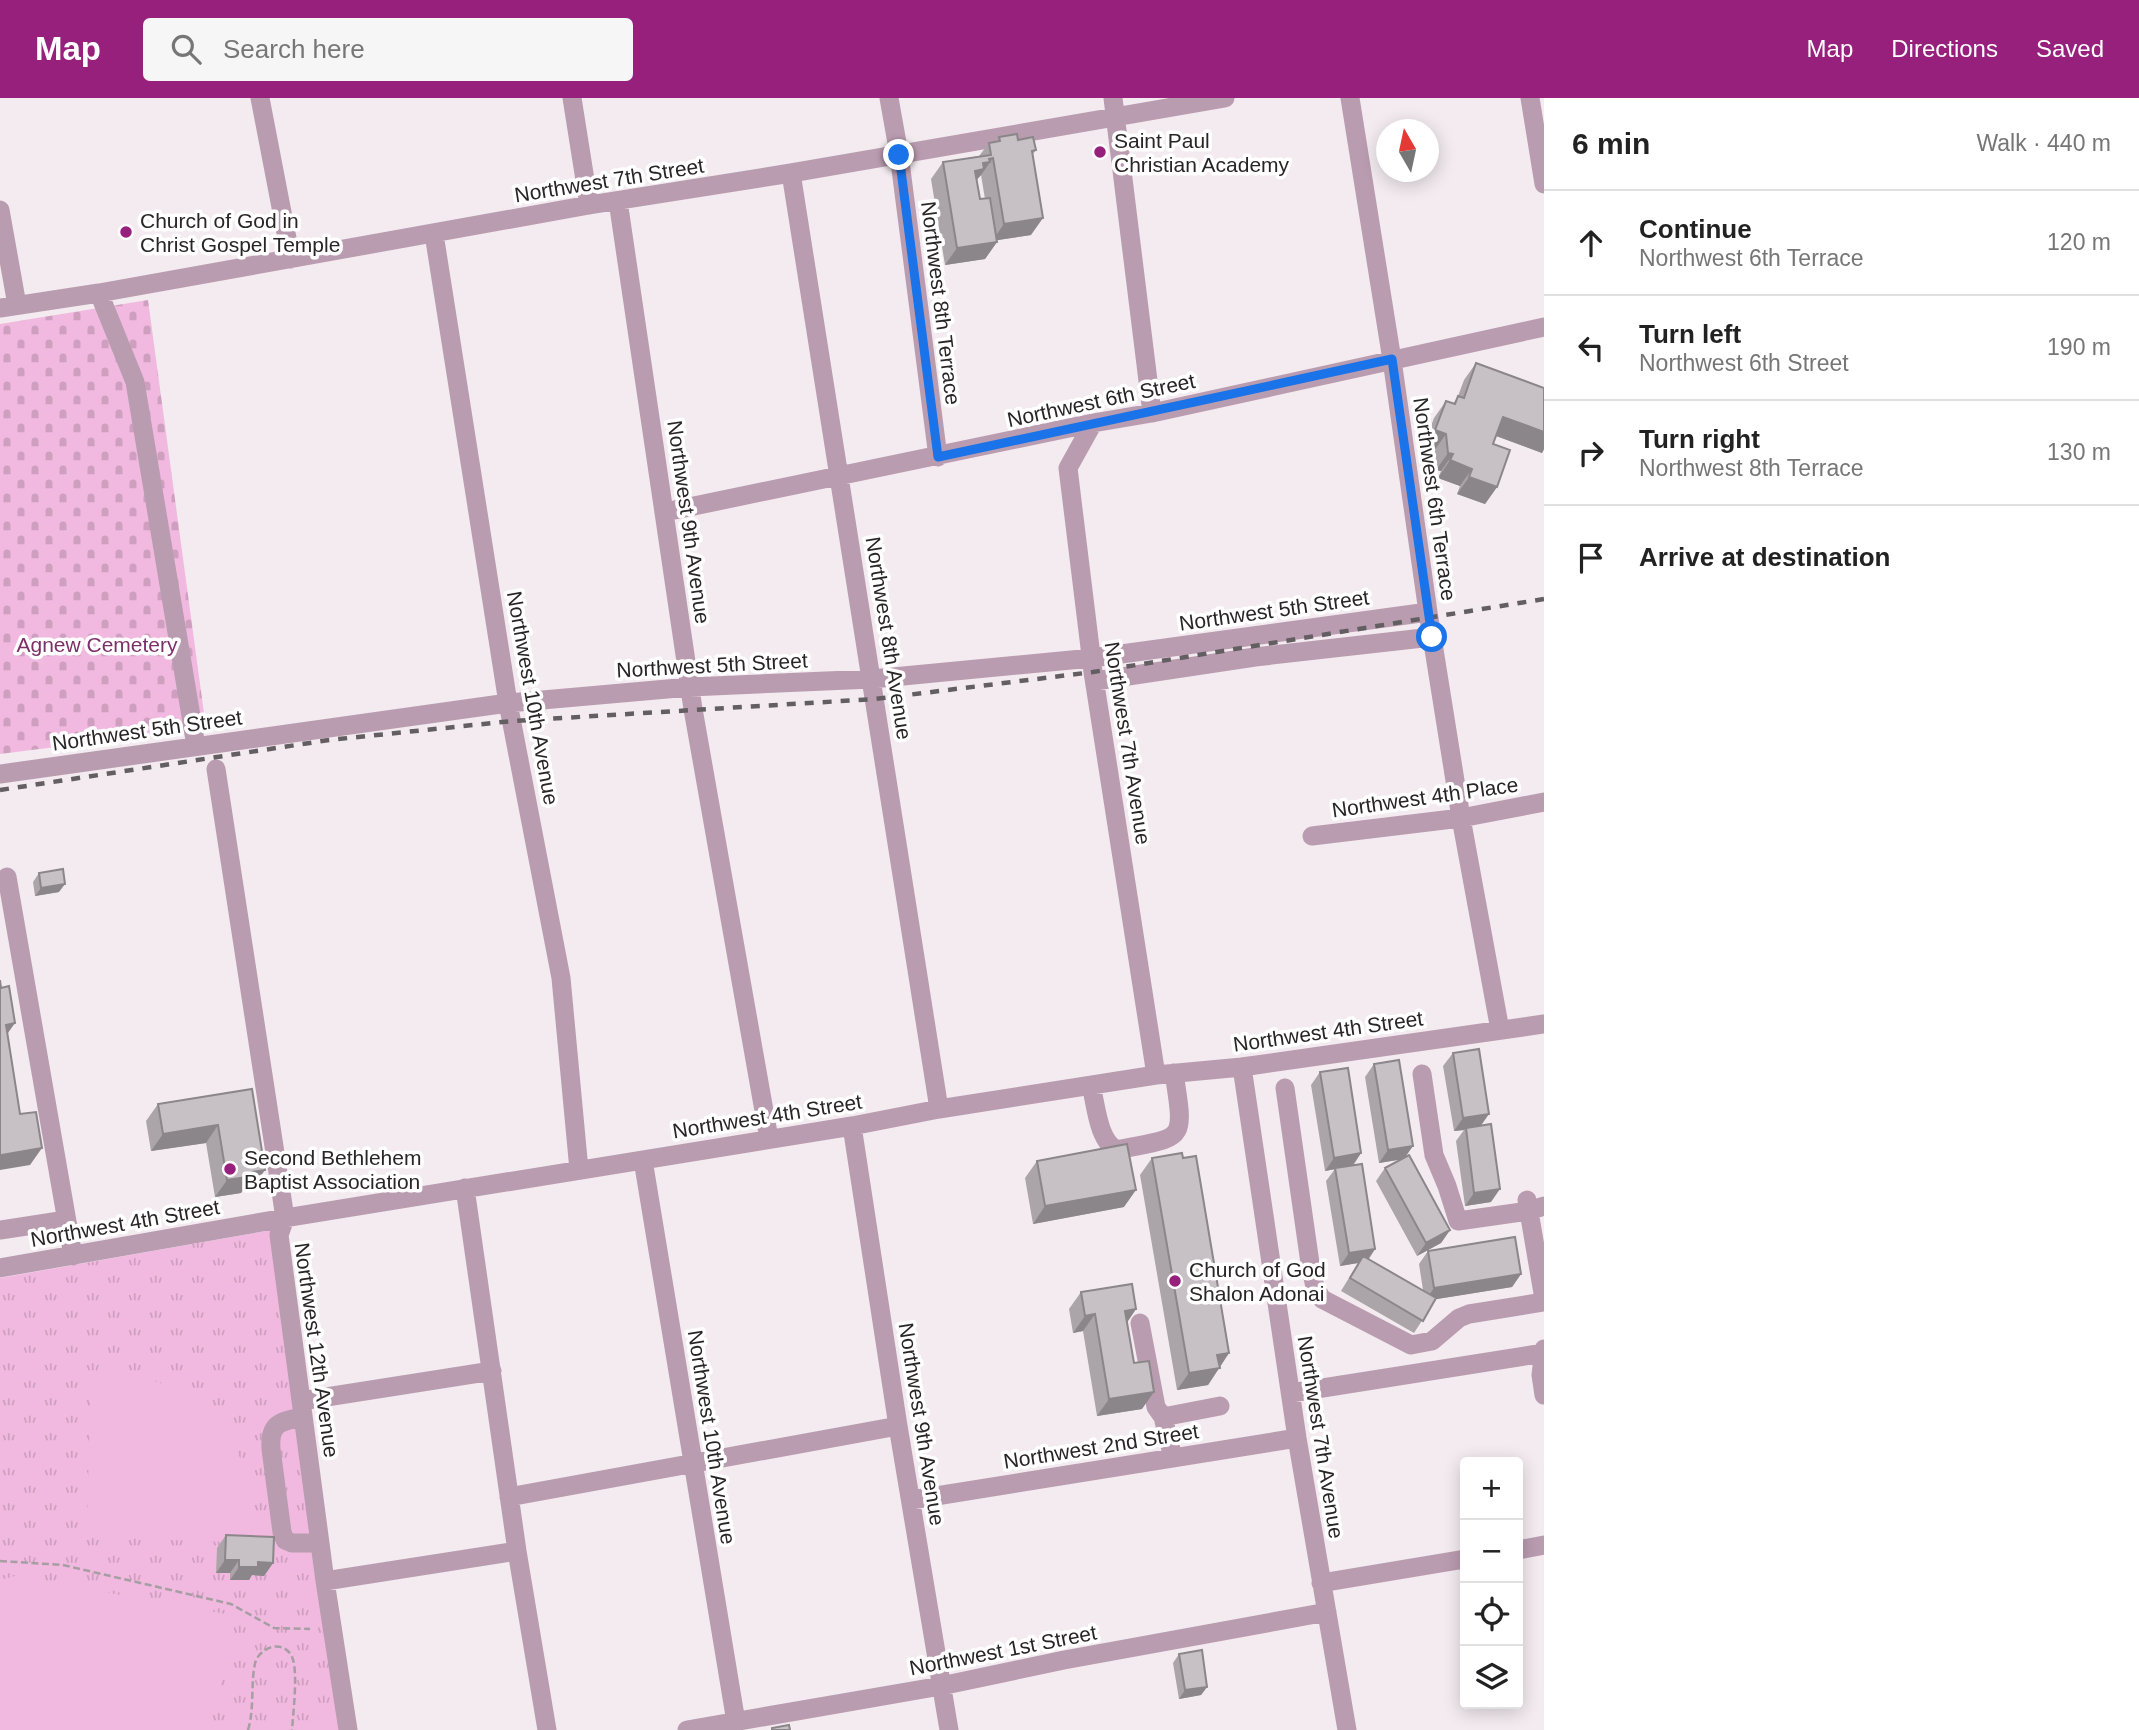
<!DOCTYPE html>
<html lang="en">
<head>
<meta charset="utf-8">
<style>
  :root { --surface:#fff; --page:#f6f6f6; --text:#222; --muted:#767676; --line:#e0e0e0; --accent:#96207c }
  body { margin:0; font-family:Helvetica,sans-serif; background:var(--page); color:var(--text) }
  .controls { position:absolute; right:21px; bottom:21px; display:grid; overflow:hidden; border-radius:7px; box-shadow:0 4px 18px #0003 }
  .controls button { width:63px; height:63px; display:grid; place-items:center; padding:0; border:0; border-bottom:2px solid var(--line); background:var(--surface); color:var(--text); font:35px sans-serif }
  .compass { position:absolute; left:1376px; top:21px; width:63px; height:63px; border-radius:50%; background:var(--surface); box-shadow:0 4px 18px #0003; rotate:351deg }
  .stop { position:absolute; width:21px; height:21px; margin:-16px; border:5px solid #1a73e8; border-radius:50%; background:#fff }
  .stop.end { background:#1a73e8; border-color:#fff; box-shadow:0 2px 7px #0008 }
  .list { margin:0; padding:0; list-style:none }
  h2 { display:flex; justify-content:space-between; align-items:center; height:91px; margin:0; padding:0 28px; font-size:30px }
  h2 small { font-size:23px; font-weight:400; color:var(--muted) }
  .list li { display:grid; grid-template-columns:46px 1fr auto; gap:21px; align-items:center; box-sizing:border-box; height:105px; padding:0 28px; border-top:2px solid var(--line) }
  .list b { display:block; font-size:26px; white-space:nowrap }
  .list p { margin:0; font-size:23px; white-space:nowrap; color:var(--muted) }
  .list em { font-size:23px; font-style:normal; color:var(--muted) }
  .icon { flex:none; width:38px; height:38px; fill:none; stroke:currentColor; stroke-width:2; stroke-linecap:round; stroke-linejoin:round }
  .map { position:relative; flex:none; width:1544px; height:1632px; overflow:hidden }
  header { display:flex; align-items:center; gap:42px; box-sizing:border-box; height:98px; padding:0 35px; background:var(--accent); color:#fff }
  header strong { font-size:33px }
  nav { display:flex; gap:38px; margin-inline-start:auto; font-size:24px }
  .search { width:490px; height:63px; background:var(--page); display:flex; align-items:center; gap:18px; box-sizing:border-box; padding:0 24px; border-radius:7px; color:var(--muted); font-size:26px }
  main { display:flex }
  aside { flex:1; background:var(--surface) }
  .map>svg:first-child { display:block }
</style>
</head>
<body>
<header>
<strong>Map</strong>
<div class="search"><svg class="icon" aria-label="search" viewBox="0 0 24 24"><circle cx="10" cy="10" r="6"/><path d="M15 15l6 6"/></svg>Search here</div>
<nav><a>Map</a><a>Directions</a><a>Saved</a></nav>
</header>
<main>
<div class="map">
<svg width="1544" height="1632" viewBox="0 0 1544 1632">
  <defs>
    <pattern id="grass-tufts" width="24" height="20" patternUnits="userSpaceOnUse" patternTransform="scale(1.75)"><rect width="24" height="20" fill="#f1b9df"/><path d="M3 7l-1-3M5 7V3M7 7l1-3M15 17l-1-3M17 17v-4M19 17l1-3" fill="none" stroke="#cf9fbf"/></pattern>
    <pattern id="cemetery-stones" width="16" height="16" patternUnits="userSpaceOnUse" patternTransform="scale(1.75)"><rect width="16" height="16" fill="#f1b9df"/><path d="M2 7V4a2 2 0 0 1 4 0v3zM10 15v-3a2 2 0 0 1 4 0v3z" fill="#cf9fbf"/></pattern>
  </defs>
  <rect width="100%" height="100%" fill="#f3ebf0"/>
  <path fill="url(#grass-tufts)" d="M271 1132 340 1632H0V1180Z"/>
  <path fill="url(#cemetery-stones)" d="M148 202 206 630 0 656V226Z"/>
  <path fill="#f1b9df" d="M91 1274C199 1275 259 1336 251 1445L93 1439 87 1426Z
    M15 1478 232 1517 218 1600 202 1632H0V1482Z"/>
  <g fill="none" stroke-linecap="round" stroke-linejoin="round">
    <path stroke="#a59fa3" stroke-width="2.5" stroke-dasharray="7 3.5" stroke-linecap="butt" d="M0 1463 63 1467 231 1506 274 1530 310 1531
      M248 1632C255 1609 250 1581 256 1562 259 1556 266 1550 272 1549 279 1547 287 1550 291 1557 299 1569 293 1616 292 1632"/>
    <path stroke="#ba9cb0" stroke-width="19" d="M260 0 291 161
      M572 0 589 107
      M889 0 899 56 938 359
      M1113 0 1152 315
      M1350 0 1392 262 1428 514 1461 720 1500 932
      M1530 0 1544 86
      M791 75 939 1011
      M618 103 693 611 769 1041
      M0 112 17 207
      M434 136 508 605 561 880 579 1072
      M99 195 135 284 196 648
      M0 210 99 195 589 107 791 75 1225 0
      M1093 325 1068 370 1093 574 1156 977
      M665 414 1093 325 1152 315 1544 229
      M1095 583 1255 559 1432 539
      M216 671 285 1120 279 1137 325 1483 348 1632
      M0 676 508 605 690 589 872 581 1092 560 1428 514
      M1312 738 1461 720 1544 704
      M7 779 73 1158
      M1242 969 1297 1340 1347 1632
      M1422 976 1434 1057 1447 1088 1458 1123 1529 1113 1544 1108
      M1091 987C1096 1007 1098 1043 1117 1052 1185 1038 1185 1046 1174 975
      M1285 990 1310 1165 1315 1189 1322 1201 1411 1247 1432 1243 1459 1220 1469 1216 1544 1204
      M852 1028 898 1328 949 1632
      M643 1062 736 1624
      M465 1090 517 1453 547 1632
      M1527 1102 1544 1201
      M0 1132 66 1122
      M0 1170 285 1120 852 1028 939 1011 1156 977 1242 969 1544 926
      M1140 1225 1156 1309 1163 1319 1173 1360
      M1544 1251 1541 1277 1544 1297
      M1291 1295 1544 1255
      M301 1303 492 1273
      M303 1319C281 1323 269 1325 271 1351L282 1434 285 1442 292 1445H320
      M1163 1319 1220 1308
      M509 1399 898 1328
      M911 1402 1297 1340
      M1518 1452 1544 1447
      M325 1483 517 1453
      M1321 1485 1465 1461
      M687 1632 941 1588 1064 1562 1327 1514"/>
    <path stroke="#635e61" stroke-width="4.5" stroke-dasharray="9 9" stroke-linecap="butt" d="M0 692 329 642 512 623 875 601 1093 574 1544 501"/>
  </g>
  <path fill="#aba5a9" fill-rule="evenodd" d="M999 39 1018 42 1036 52 1032 57 1031 137 997 142V144L985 161 945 167 931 81 943 64 979 58 989 45 996 44ZM981 77 985 101H980L977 82Z
    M1476 265 1544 290V351L1542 355 1496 338 1493 346 1497 389 1485 406 1457 396 1460 388 1438 380 1441 373 1436 372 1434 353 1423 349 1434 320 1446 303 1453 306 1458 298 1464 282Z
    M39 775 59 794 35 798 33 784Z
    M1453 955 1481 1028 1491 1104 1465 1108 1456 1043 1464 1032 1454 1033 1443 968Z
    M1374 966 1405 1059 1450 1132 1441 1145 1417 1158 1376 1083 1385 1070 1402 1061 1379 1065 1365 979Z
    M1320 974 1361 1055 1353 1068 1375 1151 1369 1161 1423 1192 1419 1166 1428 1153 1521 1176 1512 1189 1436 1201 1414 1235 1341 1193 1358 1165 1340 1168 1326 1083 1335 1071 1325 1073 1311 987Z
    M252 991 253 1089 244 1090 241 1095 215 1099 206 1045 151 1053 146 1023 158 1006Z
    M1152 1060 1229 1255 1208 1287 1177 1292 1140 1077Z
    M1037 1063 1124 1109 1033 1126 1025 1080Z
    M1081 1194 1136 1211 1127 1224 1142 1311 1097 1318 1083 1233 1073 1235 1069 1211Z
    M226 1437 273 1465 264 1478 252 1477 249 1482H230V1475H216L217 1450Z
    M1179 1556 1207 1589 1201 1597 1179 1601 1173 1565Z"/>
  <path fill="#8b868a" d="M993 60 981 77 977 81 975 73 989 61Z
    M1043 120 1031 137 992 143 1004 126Z
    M997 144 985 161 945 167 957 150Z
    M1503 319 1544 334V351L1542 355 1491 336Z
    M1435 332 1446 336 1434 353 1423 349Z
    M1448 355 1453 356 1441 373 1436 372Z
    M1450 362 1472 371 1460 388 1438 380Z
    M1469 379 1497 389 1485 406 1457 396Z
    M65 786 59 794 35 798 41 790Z
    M15 925 3 942 6 927Z
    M1489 1016 1480 1029 1466 1030 1464 1032 1454 1033 1463 1020Z
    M218 1027 206 1045 151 1053 163 1036Z
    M1413 1048 1404 1061 1379 1065 1388 1052Z
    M42 1050 30 1067 0 1072V1058L1 1057Z
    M1361 1055 1352 1068 1325 1073 1334 1060Z
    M265 1072 253 1089 244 1090 241 1095 215 1099 227 1082 252 1074Z
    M1500 1091 1491 1104 1465 1108 1474 1095Z
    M1136 1092 1124 1109 1033 1126 1045 1108Z
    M1450 1132 1441 1145 1417 1158 1426 1145Z
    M1375 1151 1366 1164 1363 1158 1358 1165 1340 1168 1349 1155Z
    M1521 1176 1512 1189 1425 1203 1434 1190Z
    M1136 1211 1124 1229 1125 1213Z
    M1095 1216 1083 1233 1073 1235 1085 1218Z
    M1229 1255 1208 1287 1177 1292 1189 1275 1217 1257Z
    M1154 1294 1142 1311 1097 1318 1109 1301Z
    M225 1462H239L230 1475H216Z
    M258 1464 273 1465 264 1478 252 1477 249 1482H230L239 1469Z
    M1207 1589 1201 1597 1179 1601 1185 1592Z"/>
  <path fill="#c7c0c5" stroke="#8b868a" stroke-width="2" d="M1017 36 1018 42 1033 39 1036 52 1032 53 1043 120 1004 126 993 60 989 61 990 64 983 65 984 71 975 73 980 101 990 100 997 144 957 150 943 64 991 57 989 45 1000 43 999 39Z
    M1476 265 1544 290V334L1503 319 1493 346 1510 352 1497 389 1469 379 1472 371 1450 362 1453 356 1448 355 1446 336 1435 332 1446 303 1455 306 1458 298 1464 300Z
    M63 771 65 786 41 790 39 775Z
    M0 882 1 890 9 888 15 925 6 927 20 1016 36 1014 42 1050 1 1057 2 1065H0Z
    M1479 951 1489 1016 1463 1020 1453 955Z
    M1399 962 1413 1048 1388 1052 1374 966Z
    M1348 970 1361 1055 1334 1060 1320 974Z
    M252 991 265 1072 252 1074 253 1078 227 1082 218 1027 163 1036 158 1006Z
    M1491 1026 1500 1091 1474 1095 1466 1030Z
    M1127 1046 1136 1092 1045 1108 1037 1063Z
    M1182 1055 1183 1060 1196 1058 1229 1255 1217 1257 1220 1270 1189 1275 1152 1060Z
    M1409 1057 1450 1132 1426 1145 1385 1070Z
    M1362 1066 1375 1151 1349 1155 1335 1070Z
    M1515 1139 1521 1176 1434 1190 1428 1153Z
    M1363 1158 1436 1200 1423 1223 1350 1180Z
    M1132 1186 1136 1211 1125 1213 1134 1265 1149 1263 1154 1294 1109 1301 1095 1216 1085 1218 1081 1194Z
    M226 1437 274 1439 273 1465 258 1464V1469H239V1462H225Z
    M1202 1552 1207 1589 1185 1592 1179 1556Z
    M789 1627 790 1632H772V1630Z"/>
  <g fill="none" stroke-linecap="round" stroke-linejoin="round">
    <path stroke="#1a73e8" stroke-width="9" d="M899 57 938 359C1089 326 1241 295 1392 261L1432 539"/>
  </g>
  <g fill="#96207c" stroke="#fff" stroke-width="2.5">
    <circle cx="1100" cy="54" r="7"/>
    <circle cx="126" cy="134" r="7"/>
    <circle cx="230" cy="1071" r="7"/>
    <circle cx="1175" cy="1183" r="7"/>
  </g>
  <g text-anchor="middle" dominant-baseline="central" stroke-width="7" stroke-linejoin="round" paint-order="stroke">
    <g font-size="21" fill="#282527" stroke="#fff" text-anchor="start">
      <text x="1114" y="42">Saint Paul<tspan x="1114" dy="24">Christian Academy</tspan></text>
      <text x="140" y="122">Church of God in<tspan x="140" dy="24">Christ Gospel Temple</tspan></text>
      <text x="244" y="1059">Second Bethlehem<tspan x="244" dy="24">Baptist Association</tspan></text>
      <text x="1189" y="1171">Church of God<tspan x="1189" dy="24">Shalon Adonai</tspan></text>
    </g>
    <g font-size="21" fill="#282527" stroke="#fff">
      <text transform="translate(609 82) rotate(-9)">Northwest 7th Street</text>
      <text transform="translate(941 205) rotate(83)">Northwest 8th Terrace</text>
      <text transform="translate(1101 302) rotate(-12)">Northwest 6th Street</text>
      <text transform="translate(1435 401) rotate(82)">Northwest 6th Terrace</text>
      <text transform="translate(689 424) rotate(82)">Northwest 9th Avenue</text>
      <text transform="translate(1274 512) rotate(-8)">Northwest 5th Street</text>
      <text transform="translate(889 540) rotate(81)">Northwest 8th Avenue</text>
      <text transform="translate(712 567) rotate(-3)">Northwest 5th Street</text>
      <text transform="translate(533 600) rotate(80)">Northwest 10th Avenue</text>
      <text transform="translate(147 632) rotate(-8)">Northwest 5th Street</text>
      <text transform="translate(1128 645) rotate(81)">Northwest 7th Avenue</text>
      <text transform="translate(1425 699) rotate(-8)">Northwest 4th Place</text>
      <text transform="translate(1328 933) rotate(-8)">Northwest 4th Street</text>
      <text transform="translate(767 1018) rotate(-9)">Northwest 4th Street</text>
      <text transform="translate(125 1125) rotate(-10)">Northwest 4th Street</text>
      <text transform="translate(317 1252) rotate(82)">Northwest 12th Avenue</text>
      <text transform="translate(922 1326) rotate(81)">Northwest 9th Avenue</text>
      <text transform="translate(712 1339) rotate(81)">Northwest 10th Avenue</text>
      <text transform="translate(1321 1339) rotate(81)">Northwest 7th Avenue</text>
      <text transform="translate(1101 1348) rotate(-9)">Northwest 2nd Street</text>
      <text transform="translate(1003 1552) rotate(-11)">Northwest 1st Street</text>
    </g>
    <g font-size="21" fill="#7c2f68" stroke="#fff">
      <text x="97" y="546">Agnew Cemetery</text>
    </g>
  </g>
</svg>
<div class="controls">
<button>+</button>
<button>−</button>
<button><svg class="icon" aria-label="locate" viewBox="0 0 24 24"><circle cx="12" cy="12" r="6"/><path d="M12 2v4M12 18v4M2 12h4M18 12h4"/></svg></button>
<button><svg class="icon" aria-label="layers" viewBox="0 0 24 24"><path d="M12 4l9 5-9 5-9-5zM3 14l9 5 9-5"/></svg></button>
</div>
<svg class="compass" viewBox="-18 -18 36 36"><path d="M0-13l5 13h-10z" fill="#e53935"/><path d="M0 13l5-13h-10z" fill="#767676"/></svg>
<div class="stop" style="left:1432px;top:539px"></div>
<div class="stop end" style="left:899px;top:57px"></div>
</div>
<aside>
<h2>6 min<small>Walk · 440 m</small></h2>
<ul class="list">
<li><svg class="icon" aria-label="ahead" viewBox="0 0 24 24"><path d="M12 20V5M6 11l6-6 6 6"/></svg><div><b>Continue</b><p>Northwest 6th Terrace</p></div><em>120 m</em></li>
<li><svg class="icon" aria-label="left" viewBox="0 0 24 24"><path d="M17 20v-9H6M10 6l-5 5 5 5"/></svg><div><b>Turn left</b><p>Northwest 6th Street</p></div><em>190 m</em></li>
<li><svg class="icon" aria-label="right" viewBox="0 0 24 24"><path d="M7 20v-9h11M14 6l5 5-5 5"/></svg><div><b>Turn right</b><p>Northwest 8th Terrace</p></div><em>130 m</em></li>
<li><svg class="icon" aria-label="arrive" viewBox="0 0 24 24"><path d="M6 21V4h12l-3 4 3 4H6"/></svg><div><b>Arrive at destination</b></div></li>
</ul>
</aside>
</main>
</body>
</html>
